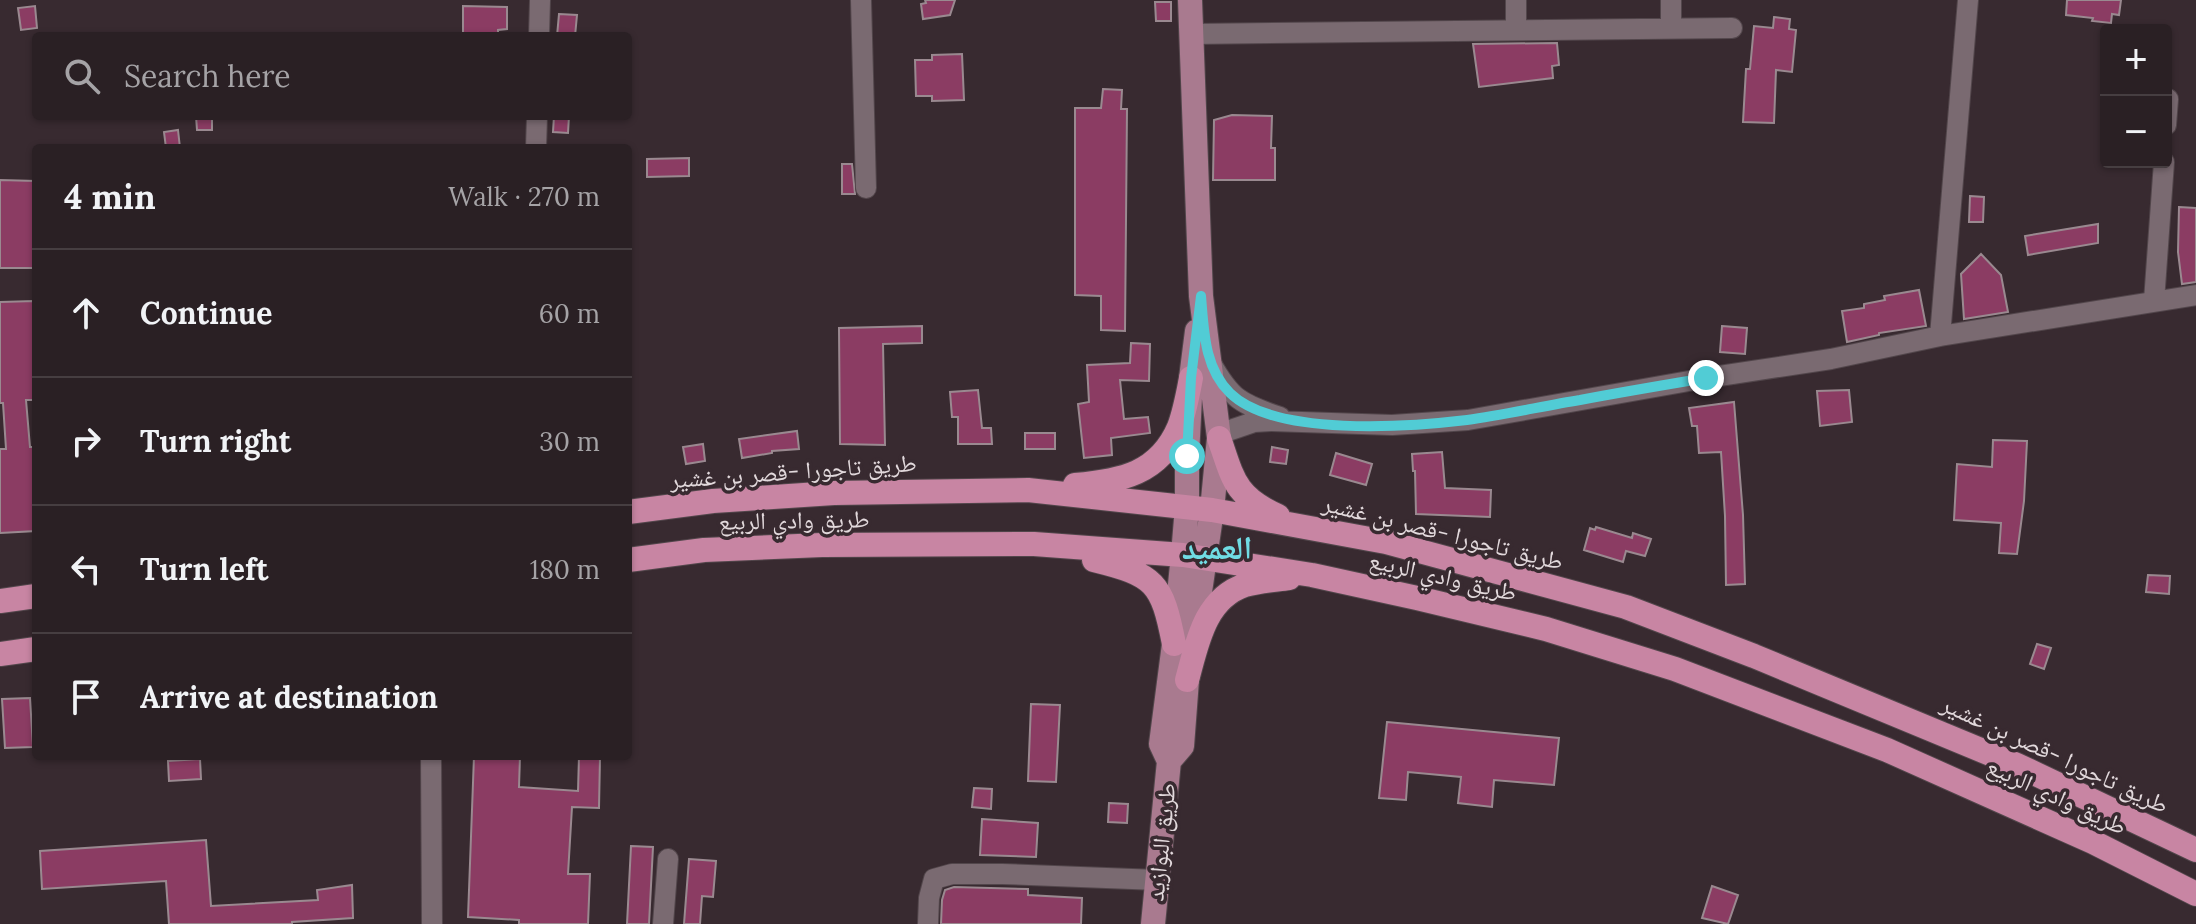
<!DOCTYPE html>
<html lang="en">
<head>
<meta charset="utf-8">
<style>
  :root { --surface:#2a2024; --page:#362d31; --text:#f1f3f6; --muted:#a5a3a6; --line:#463e41 }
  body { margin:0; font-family:Lora,"Noto Naskh Arabic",serif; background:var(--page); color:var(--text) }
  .controls { position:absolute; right:24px; top:24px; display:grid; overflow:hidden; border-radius:8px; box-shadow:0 2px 6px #0004 }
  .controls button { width:72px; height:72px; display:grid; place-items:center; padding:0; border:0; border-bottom:2px solid var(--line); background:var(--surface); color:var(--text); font:40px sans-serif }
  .stop { position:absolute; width:24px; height:24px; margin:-18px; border:6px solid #51ccd5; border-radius:50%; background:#fff }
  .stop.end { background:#51ccd5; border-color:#fff; box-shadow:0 2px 8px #0008 }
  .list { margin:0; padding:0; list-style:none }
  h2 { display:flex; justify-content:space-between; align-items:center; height:104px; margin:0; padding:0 32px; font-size:34px }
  h2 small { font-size:26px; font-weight:400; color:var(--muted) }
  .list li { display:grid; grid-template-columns:52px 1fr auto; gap:24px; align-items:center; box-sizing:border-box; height:128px; padding:0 32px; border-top:2px solid var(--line) }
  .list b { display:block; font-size:30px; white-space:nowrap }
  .list em { font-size:26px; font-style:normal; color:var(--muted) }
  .icon { flex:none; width:44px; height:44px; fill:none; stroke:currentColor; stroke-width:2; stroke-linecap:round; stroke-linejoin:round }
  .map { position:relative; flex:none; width:2196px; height:924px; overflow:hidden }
  .search { position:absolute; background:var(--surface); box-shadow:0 2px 6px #0004; left:32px; top:32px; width:600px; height:88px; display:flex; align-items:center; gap:20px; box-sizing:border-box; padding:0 28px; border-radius:8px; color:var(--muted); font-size:30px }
  .panel { position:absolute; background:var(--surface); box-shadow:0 2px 6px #0004; left:32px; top:144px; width:600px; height:616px; border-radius:8px }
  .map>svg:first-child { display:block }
</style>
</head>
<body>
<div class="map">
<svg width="2196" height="924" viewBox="0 0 2196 924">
  <rect width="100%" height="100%" fill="#382a30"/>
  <path fill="#8b3c63" stroke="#9a8990" stroke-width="2" d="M925 0H955L950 15 923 19 921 4 926 3Z
    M2067 0H2121L2119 15 2112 14 2111 23 2092 21 2093 18 2066 15Z
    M1155 2H1171V21H1156Z
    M35 6 37 28 21 30 18 8Z
    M463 6 507 7V29L498 30V36H463Z
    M559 14 577 15 575 36H557Z
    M1774 17 1790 19 1789 29 1796 30 1792 72 1776 70 1774 123 1743 122 1746 69H1750L1754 26 1773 28Z
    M1557 43 1559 65 1552 66 1553 78 1479 87 1473 44Z
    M962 54 964 100 932 101V96H916L915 60H932V55Z
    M1103 89 1122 90 1121 109H1127L1125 331 1101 330V296L1075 295V108H1101Z
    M1232 115 1272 116 1271 148H1275V180H1213L1214 120Z
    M196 116H212V130H197Z
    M554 116H569L568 133 553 132Z
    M178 130 180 148H166L164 132Z
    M689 158V176L647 177V159Z
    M842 164H852L855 194H842Z
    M0 180 36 181V268H0Z
    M1970 196 1984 197 1983 222H1969Z
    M2179 207 2196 208V282L2182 284 2178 252Z
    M2098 224V243L2028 255 2025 236Z
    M1981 254 2001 275 2008 312 1964 319 1961 274Z
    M1919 290 1926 326 1879 333V335L1847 342 1842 311 1864 308V304L1885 300 1884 296Z
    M34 301 35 400H26L30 447H36V531L0 533V449H6L3 403H0V302Z
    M922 326V343L883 344 885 445 840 444 839 328Z
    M1722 326 1747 328 1745 354 1720 352Z
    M1131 343 1150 344 1149 381 1120 380 1124 419 1148 417 1150 433 1111 438 1112 455 1084 458 1078 404 1089 402 1087 365 1130 363Z
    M978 390 982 428H991L992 444H958V417H952L950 392Z
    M1849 390 1852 422 1820 426 1817 391Z
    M1734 402 1743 515 1745 584 1726 585 1725 516 1721 452 1699 453 1697 426H1692L1689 408Z
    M797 431 799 449 772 451V453L742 458 739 439Z
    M1025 433H1055V449H1025Z
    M1993 440 2027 441 2024 501 2017 554 1999 553 2001 523 1954 520 1957 464 1992 467Z
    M703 444 705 461 686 464 683 447Z
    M1272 447 1288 450 1286 464 1270 462Z
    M1442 452 1445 488 1491 490 1490 517 1416 514 1415 471H1413L1412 454Z
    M1336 453 1372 464 1366 485 1330 475Z
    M1596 527 1632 538 1633 533 1651 539 1645 556 1626 551 1623 562 1584 550 1590 528 1595 530Z
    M2148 575 2170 576 2169 594 2146 592Z
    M2037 644 2051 648 2044 669 2030 664Z
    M30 698 33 747 5 748 2 699Z
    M1031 704 1060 705 1056 782 1028 781Z
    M1387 722 1559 738 1554 785 1494 780 1492 807 1458 803 1461 777 1408 772 1406 800 1379 798Z
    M474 756H520L519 787 578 791 579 756 600 757 599 808 572 807 568 874H590L588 924H519V920L468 917Z
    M200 759 201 779 169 781 168 761Z
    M974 788 992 789 991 809 972 807Z
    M1109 803 1128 804 1127 823 1108 822Z
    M982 819 1038 823 1036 857 980 855Z
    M206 840 211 906 318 900 317 890 352 885 353 918 292 922V924H169L166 881 42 889 40 851Z
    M631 846 653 847 649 924H627Z
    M689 859 716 861 713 897 702 896 700 924H684Z
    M1712 886 1738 895 1728 924 1702 918Z
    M954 887 1028 889V895L1082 898 1081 924H941L942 900 945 890Z"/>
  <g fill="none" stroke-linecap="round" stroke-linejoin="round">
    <defs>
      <path id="minor" d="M861 0 866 188
        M1516 0V30
        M1671 28V0
        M1191 34 1732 28
        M539 36 540 0
        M2166 125 2168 99
        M536 148 537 116
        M2154 301 2164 162
        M1940 336 1968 0
        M1211 363C1231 399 1241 404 1280 417
        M1219 434 1254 422 1271 421 1392 425 1468 420 1706 378 1831 359 1940 336 2196 295
        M431 756 432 924
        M663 924 668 859
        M928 924 929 898 934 879 952 874H1002L1158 880"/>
      <path id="major" d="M1169 761 1182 746 1187 680 1212 510 1219 438 1201 296 1190 0
        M1169 761 1161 744 1174 644 1183 555 1187 507V456L1191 378 1197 331
        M1153 924 1169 761"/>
      <path id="highway" d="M1219 438C1233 479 1235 497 1278 516
        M1075 485C1121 481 1159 474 1179 427 1185 411 1188 394 1191 378
        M628 512 713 501 834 493 1028 490 1212 510 1386 542 1626 607 1754 656 2017 765 2196 850
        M628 560 704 550 822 545 1034 544 1183 555 1312 575 1417 598 1546 629 1675 669 1887 750 2093 842 2196 894
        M1094 560C1155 575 1162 582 1174 644
        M0 601 36 596
        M0 654 36 649
        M1187 680C1197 644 1204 599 1245 585 1259 581 1275 580 1289 578"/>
    </defs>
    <use href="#minor" stroke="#52464b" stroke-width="22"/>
    <use href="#major" stroke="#52464b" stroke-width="26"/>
    <use href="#highway" stroke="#52464b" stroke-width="26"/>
    <use href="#minor" stroke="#7a6a71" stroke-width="20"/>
    <use href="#major" stroke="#a97a8f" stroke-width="24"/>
    <use href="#highway" stroke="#c885a3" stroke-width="24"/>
  </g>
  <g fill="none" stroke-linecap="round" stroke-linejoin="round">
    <path stroke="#51ccd5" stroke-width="10" d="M1187 456 1191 378 1201 296C1204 330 1204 368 1230 393 1275 437 1408 427 1467 420 1505 415 1543 406 1580 400 1622 392 1664 385 1706 378"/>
  </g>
  <g text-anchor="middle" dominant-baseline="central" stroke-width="7" stroke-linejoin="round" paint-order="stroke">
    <g font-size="24" fill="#e2d9dc" stroke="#382a30">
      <text transform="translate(793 471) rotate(-4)">طريق تاجورا -قصر بن غشير</text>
      <text transform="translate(794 520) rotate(-1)">طريق وادي الربيع</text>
      <text transform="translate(1443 532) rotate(14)">طريق تاجورا -قصر بن غشير</text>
      <text transform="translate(1443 576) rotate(13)">طريق وادي الربيع</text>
      <text transform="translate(2055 754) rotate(25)">طريق تاجورا -قصر بن غشير</text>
      <text transform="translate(2057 796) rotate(25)">طريق وادي الربيع</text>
      <text transform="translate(1161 842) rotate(-84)">طريق البوازيد</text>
    </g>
    <g font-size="32" font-weight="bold" fill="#70dce4" stroke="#382a30">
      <text x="1217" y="547">العميد</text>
    </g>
  </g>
</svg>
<div class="controls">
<button>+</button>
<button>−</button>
</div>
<div class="stop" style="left:1187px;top:456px"></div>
<div class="stop end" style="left:1706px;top:378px"></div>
<div class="search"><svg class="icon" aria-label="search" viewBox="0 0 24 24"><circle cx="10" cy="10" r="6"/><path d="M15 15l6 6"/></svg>Search here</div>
<section class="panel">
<h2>4 min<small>Walk · 270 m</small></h2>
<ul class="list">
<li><svg class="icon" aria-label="ahead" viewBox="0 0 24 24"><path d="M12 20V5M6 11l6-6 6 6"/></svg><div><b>Continue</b></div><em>60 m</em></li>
<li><svg class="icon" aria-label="right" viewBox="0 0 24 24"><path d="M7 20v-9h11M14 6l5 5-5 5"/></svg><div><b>Turn right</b></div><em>30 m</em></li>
<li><svg class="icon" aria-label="left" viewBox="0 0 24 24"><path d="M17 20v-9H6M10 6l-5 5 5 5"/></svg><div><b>Turn left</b></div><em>180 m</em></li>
<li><svg class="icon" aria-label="arrive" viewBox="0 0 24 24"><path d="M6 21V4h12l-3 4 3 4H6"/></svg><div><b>Arrive at destination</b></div></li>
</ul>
</section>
</div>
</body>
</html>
